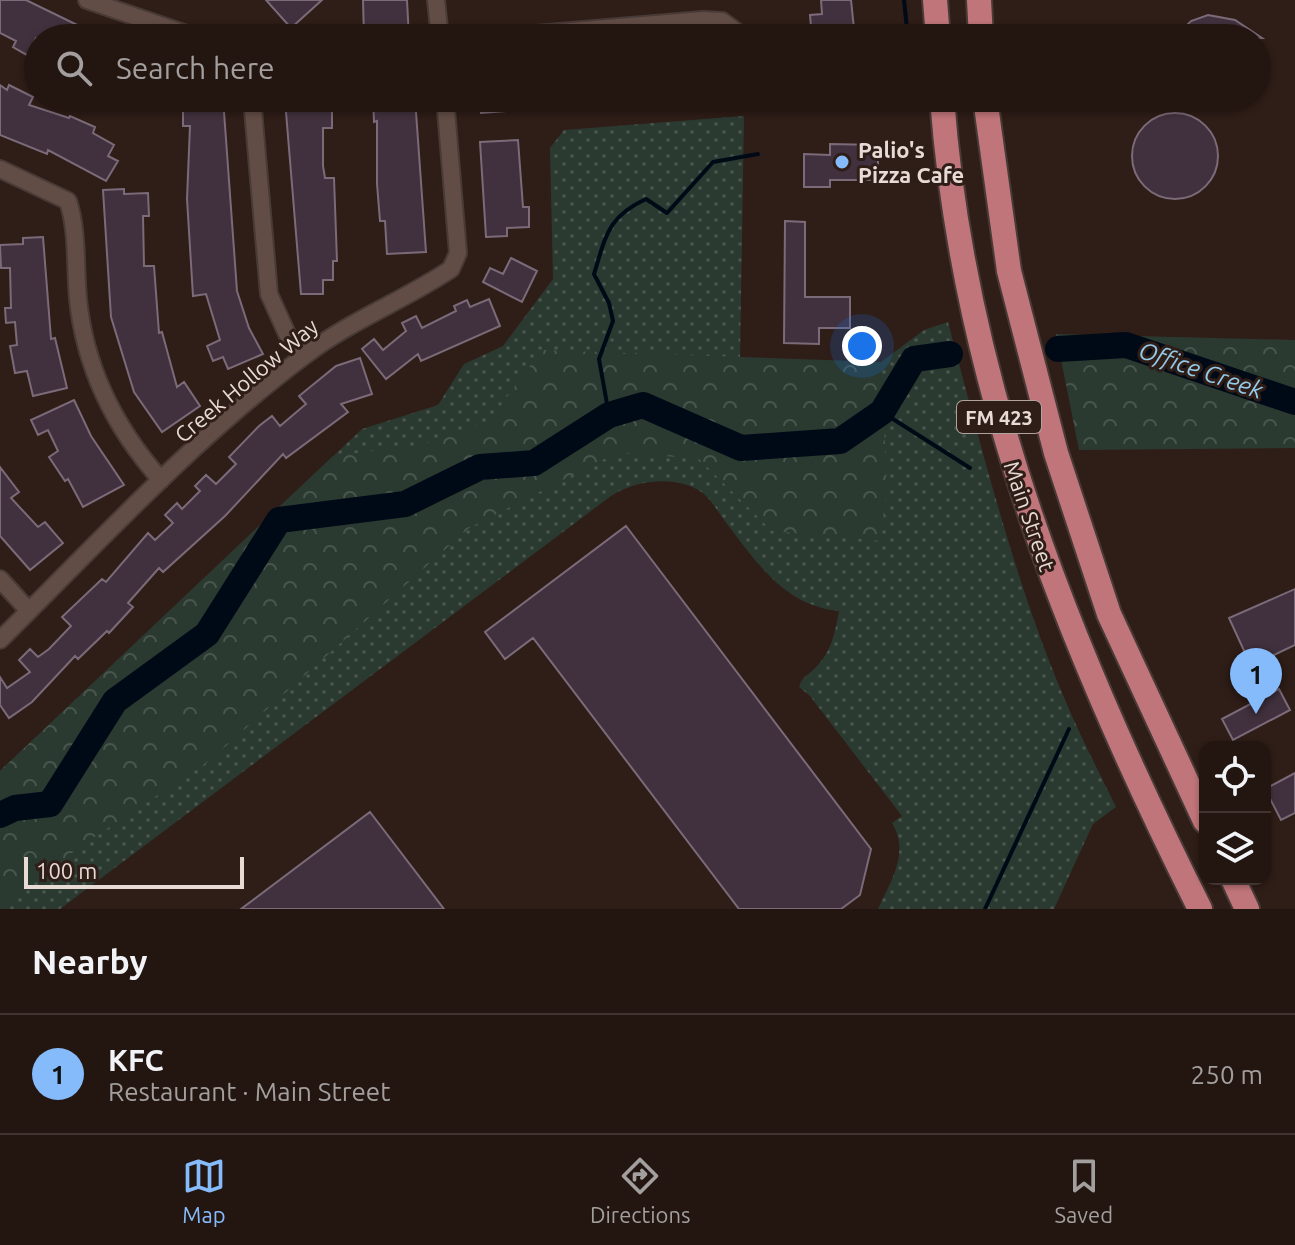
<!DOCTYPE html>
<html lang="en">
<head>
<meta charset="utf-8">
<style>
  :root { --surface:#231611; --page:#2b1f1a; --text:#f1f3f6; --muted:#a39f9f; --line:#403531; --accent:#86bbfb }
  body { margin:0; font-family:Ubuntu,sans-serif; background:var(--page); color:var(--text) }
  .controls { position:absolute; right:24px; bottom:24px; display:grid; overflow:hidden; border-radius:16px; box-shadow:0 2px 6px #0004 }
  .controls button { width:72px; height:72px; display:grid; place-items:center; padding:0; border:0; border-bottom:2px solid var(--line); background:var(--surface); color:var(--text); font:40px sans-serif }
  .scale { position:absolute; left:24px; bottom:20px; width:220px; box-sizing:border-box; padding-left:8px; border:4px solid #e8dbd6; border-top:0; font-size:22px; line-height:28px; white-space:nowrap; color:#e8dbd6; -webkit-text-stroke:6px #2f1d17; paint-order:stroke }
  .you { position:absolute; left:862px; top:346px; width:28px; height:28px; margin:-20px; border:6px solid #fff; border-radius:50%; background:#1a73e8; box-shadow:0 0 0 12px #1a73e833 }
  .badge { display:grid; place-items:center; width:52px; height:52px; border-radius:50%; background:var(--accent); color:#111; font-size:26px; font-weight:700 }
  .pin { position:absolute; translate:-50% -66px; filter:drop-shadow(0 2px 4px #0008) }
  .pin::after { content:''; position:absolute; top:42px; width:28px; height:24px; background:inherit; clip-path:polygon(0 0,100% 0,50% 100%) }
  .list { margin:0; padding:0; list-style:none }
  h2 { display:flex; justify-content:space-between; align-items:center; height:104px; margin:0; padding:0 32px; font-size:34px }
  h2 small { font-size:26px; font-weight:400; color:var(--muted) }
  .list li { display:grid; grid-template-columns:52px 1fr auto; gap:24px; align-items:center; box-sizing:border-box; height:120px; padding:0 32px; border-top:2px solid var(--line) }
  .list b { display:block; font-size:30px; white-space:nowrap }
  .list p { margin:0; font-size:26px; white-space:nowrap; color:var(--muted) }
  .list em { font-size:26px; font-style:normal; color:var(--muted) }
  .icon { flex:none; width:44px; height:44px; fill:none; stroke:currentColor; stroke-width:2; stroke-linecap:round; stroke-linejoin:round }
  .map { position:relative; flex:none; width:1295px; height:909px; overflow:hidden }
  .search { position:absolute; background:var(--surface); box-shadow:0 2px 6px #0004; left:24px; right:24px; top:24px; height:88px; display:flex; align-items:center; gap:20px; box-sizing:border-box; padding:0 28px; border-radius:44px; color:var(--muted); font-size:30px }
  .sheet { height:224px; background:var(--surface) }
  nav { display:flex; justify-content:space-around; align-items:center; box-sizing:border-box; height:112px; border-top:2px solid var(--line); background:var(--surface); font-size:22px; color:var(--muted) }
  nav a { display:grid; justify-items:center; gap:4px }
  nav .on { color:var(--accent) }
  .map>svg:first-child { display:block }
</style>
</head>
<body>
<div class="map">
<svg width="1295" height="909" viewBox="0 0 1295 909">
  <defs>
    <pattern id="grass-dots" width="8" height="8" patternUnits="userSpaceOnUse" patternTransform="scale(2)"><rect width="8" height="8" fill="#2a3a31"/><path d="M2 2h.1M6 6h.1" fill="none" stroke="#49564e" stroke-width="1.8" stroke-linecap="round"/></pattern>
    <pattern id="forest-crowns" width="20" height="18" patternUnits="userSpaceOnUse" patternTransform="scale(2)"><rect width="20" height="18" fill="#2a3a31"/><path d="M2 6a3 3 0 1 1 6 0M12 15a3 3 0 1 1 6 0" fill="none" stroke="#49564e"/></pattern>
  </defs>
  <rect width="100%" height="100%" fill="#2f1d17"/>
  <path fill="url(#grass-dots)" d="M744 116 740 359 881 362 924 330 948 322C981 446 1015 584 1066 702 1081 738 1099 772 1116 807L1093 824 1054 909H878C891 881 910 852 892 823L902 816 810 696 799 687C802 676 809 675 816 667 832 651 835 632 839 611 785 606 757 563 727 524 720 515 713 502 704 494 679 474 635 480 611 496L60 909H0V771L362 429 438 405 464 364 503 346 553 279 550 148 564 130Z"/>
  <path fill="url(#forest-crowns)" d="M1056 334 1295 340V448L1079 450Z
    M542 350 881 362 887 488 881 541 772 531 699 459 618 452 469 528 209 761 84 844 0 908V771L333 456 421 445 489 421Z"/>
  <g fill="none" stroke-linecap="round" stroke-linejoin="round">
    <path stroke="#000a17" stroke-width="4" d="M904 0 908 38
      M882 412 970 468
      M609 415 599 359 613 321 609 303 594 274C606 236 607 217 646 199L667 213 713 162 758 154
      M985 909 1069 729"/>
    <path stroke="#000a17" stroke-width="26" d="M1058 349 1126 345 1295 402
      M0 815 15 808 50 804 115 701 207 634 279 520 405 504 480 467 534 463 609 415 643 405 741 448 840 441 882 412 914 359 950 354"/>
  </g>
  <path fill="#41313e" stroke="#7b6a78" stroke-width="2" d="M0 0H26L104 38H36L27 55 13 47 16 41 0 33Z
    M266 0H322L291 28Z
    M363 0H407L409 38H364Z
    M821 0H851L855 38H812L810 15 822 14Z
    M1208 15 1235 20 1262 38H1174L1191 21Z
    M0 85 7 90 9 85 33 97 29 105 69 118 70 116 95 127 93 133 114 145 108 156 118 161 106 181 48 150 47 154 0 135Z
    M183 98H223L237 291 249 328 263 354 228 369 223 357 213 361 207 346 220 340 206 294 193 296 187 199 190 126H183Z
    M373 98H415L426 252 387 254 385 221H380L377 184V121L374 122Z
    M480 98H544V108L481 113Z
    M285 100H312V111H332V128H323V166L325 178H334L337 261H333V280H323V294H301Z
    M1132 156a43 43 0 1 1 86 0a43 43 0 1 1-86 0Z
    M518 140 523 207H529V227L507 228V236L486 237 480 142Z
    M830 144 878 145V180H830V187H804V154L830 155Z
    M124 189V194L148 193 149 216H143L144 266H154L159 333 162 332 177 387 184 382 200 406 162 432 134 392 111 317 103 190Z
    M785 221 805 222V297H850V328H819V344L784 343Z
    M43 237 51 339 55 338 67 388 33 396 27 371 15 373 10 346 17 345 15 322 6 323 5 308H11L10 268H1L0 245 23 244V238Z
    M511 258 537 271 522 302 483 282 490 268 503 274Z
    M489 299 500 326 421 361 418 354 386 379 362 349 374 339 383 350 406 331 402 323 416 316 422 328 456 311 454 306 467 300 470 307Z
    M360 358 372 394 341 404 348 412 286 458 283 454 225 516 163 572 159 568 128 603 133 607 109 633 107 631 78 659 75 656 32 702 9 718 0 705V677L7 688 30 672 19 660 30 649 38 657 49 649 71 626 62 617 102 579 106 582 148 533 155 540 173 523 165 515 177 503 182 509 200 491 195 486 206 475 216 484 236 464 229 457 259 426 272 416 280 426 306 404 299 396 336 366Z
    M74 400 91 436 124 485 83 507 68 479 65 481 49 457 58 451 48 430 38 435 31 420Z
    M0 467 19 492 11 498 38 527 45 522 63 543 30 570 0 536Z
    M626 526 871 849 860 895 841 909H739L533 638 505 659 485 632Z
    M1295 589V645L1251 666 1229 618Z
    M1279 689 1290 710 1233 740 1222 719Z
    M1295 773V813L1281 820 1265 789Z
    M370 812 444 909H241Z"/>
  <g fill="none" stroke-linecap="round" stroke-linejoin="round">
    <defs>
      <path id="street" d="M87 0 198 38
        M436 0 440 38
        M487 38 703 20 722 21 737 32
        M252 98 269 294 288 336 303 356
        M0 169 68 201C78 231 75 268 78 299 85 369 115 428 161 480
        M0 579 29 611
        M0 640C98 543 193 439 304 356 351 320 403 301 451 269L458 253 445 98"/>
      <path id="primary" d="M935 0 938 38
        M979 0 981 38
        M942 98C963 386 1072 654 1200 909
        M985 98 1009 271 1056 453 1109 614 1205 821
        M1233 879 1247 909"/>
    </defs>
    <use href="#street" stroke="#483a36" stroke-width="20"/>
    <use href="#primary" stroke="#483a36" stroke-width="28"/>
    <use href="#street" stroke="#624d46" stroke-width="16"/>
    <use href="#primary" stroke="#c0757a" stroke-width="24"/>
  </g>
  <circle fill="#86bbfb" stroke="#2f1d17" stroke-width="3" cx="842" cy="162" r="8"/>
  <g text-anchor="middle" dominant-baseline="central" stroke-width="6" stroke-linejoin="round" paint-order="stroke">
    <rect fill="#2f1d17" stroke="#b0a29d" stroke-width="2" x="957" y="401" width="84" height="32" rx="6"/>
    <g font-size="20" font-weight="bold" fill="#e8dbd6">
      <text x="999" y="417">FM 423</text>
    </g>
    <g font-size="22" font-weight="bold" fill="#e8dbd6" stroke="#2f1d17" text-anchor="start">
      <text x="858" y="149">Palio's<tspan x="858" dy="25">Pizza Cafe</tspan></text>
    </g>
    <g font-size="22" fill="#e8dbd6" stroke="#2f1d17">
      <text transform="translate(246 380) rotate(-40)">Creek Hollow Way</text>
      <text transform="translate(1030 516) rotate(71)">Main Street</text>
    </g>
    <g font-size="24" font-style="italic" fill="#94caea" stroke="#2f1d17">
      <text transform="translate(1201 370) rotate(19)">Office Creek</text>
    </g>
  </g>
</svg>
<div class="controls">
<button><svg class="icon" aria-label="locate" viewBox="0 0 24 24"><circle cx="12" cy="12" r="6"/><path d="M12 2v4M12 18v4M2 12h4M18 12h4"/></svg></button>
<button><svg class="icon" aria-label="layers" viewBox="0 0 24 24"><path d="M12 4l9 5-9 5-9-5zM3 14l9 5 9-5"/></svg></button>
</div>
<div class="scale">100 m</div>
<div class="you"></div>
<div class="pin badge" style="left:1256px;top:714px">1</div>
<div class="search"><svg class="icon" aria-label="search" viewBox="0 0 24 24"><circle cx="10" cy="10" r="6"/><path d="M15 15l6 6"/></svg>Search here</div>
</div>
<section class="sheet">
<h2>Nearby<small></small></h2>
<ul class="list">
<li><span class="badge">1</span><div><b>KFC</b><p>Restaurant · Main Street</p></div><em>250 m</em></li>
</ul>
</section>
<nav>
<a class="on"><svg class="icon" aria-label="map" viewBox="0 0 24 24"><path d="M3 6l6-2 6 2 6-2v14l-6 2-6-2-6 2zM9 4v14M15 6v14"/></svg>Map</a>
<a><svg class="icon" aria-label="directions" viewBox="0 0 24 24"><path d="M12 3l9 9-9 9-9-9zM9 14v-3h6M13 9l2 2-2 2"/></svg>Directions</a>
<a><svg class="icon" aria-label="saved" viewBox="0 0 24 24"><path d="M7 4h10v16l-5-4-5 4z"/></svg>Saved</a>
</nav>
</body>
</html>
